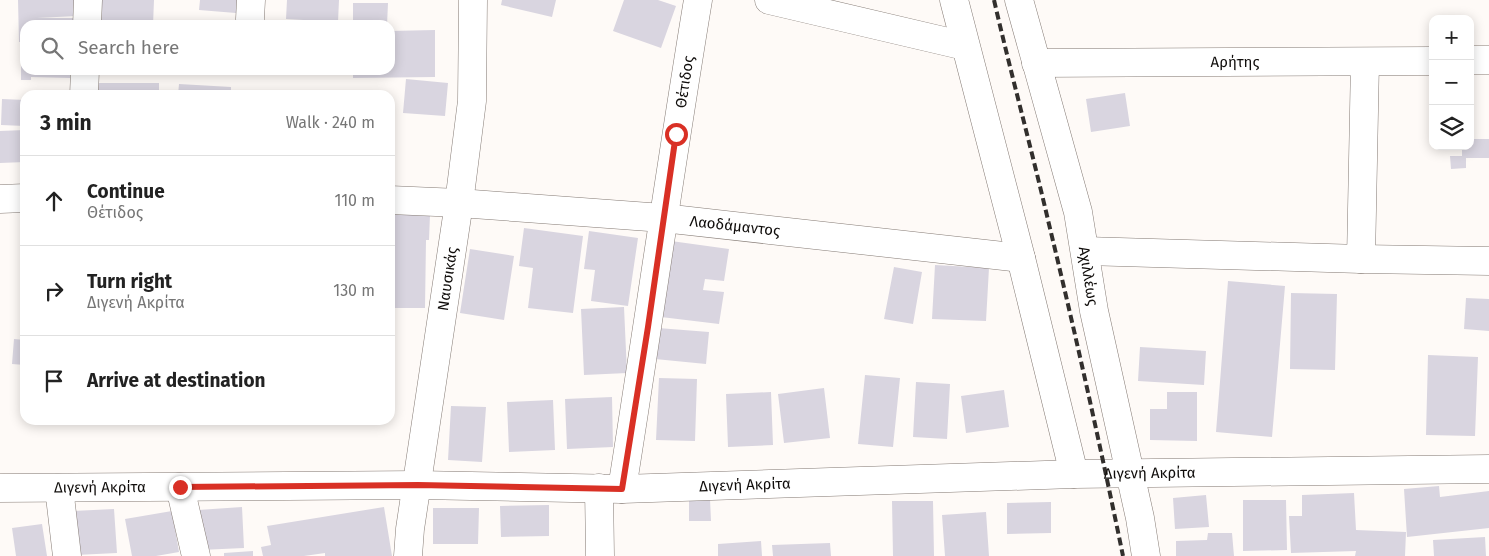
<!DOCTYPE html>
<html lang="en">
<head>
<meta charset="utf-8">
<style>
  :root { --surface:#fff; --page:#f6f6f6; --text:#222; --muted:#767676; --line:#e0e0e0 }
  body { margin:0; font-family:"Fira Sans",sans-serif; background:var(--page); color:var(--text) }
  .controls { position:absolute; right:15px; top:15px; display:grid; overflow:hidden; border-radius:10px; box-shadow:0 2px 12px #0003 }
  .controls button { width:45px; height:45px; display:grid; place-items:center; padding:0; border:0; border-bottom:1px solid var(--line); background:var(--surface); color:var(--text); font:25px sans-serif }
  .stop { position:absolute; width:15px; height:15px; margin:-11px; border:4px solid #d93025; border-radius:50%; background:#fff }
  .stop.end { background:#d93025; border-color:#fff; box-shadow:0 1px 5px #0008 }
  .list { margin:0; padding:0; list-style:none }
  h2 { display:flex; justify-content:space-between; align-items:center; height:65px; margin:0; padding:0 20px; font-size:21px }
  h2 small { font-size:16px; font-weight:400; color:var(--muted) }
  .list li { display:grid; grid-template-columns:32px 1fr auto; gap:15px; align-items:center; box-sizing:border-box; height:90px; padding:0 20px; border-top:1px solid var(--line) }
  .list b { display:block; font-size:19px; white-space:nowrap }
  .list p { margin:0; font-size:16px; white-space:nowrap; color:var(--muted) }
  .list em { font-size:16px; font-style:normal; color:var(--muted) }
  .icon { flex:none; width:28px; height:28px; fill:none; stroke:currentColor; stroke-width:2; stroke-linecap:round; stroke-linejoin:round }
  .map { position:relative; flex:none; width:1489px; height:556px; overflow:hidden }
  .search { position:absolute; background:var(--surface); box-shadow:0 2px 12px #0003; left:20px; top:20px; width:375px; height:55px; display:flex; align-items:center; gap:12px; box-sizing:border-box; padding:0 18px; border-radius:15px; color:var(--muted); font-size:19px }
  .panel { position:absolute; background:var(--surface); box-shadow:0 2px 12px #0003; left:20px; top:90px; width:375px; height:335px; border-radius:15px }
  .map>svg:first-child { display:block }
</style>
</head>
<body>
<div class="map">
<svg width="1489" height="556" viewBox="0 0 1489 556">
  <rect width="100%" height="100%" fill="#fefaf7"/>
  <path fill="#d9d5e0" d="M18 0H76V16L37 18H73V25H25V42H19Z
    M97 0H154L153 25H97Z
    M200 0H237L236 13 199 10Z
    M287 0H339L338 22 286 19Z
    M502 0H556L552 17 501 5Z
    M624 0H658L676 6 661 48 613 31Z
    M353 3H388L387 25H353Z
    M435 30V77L353 78V70H390V31Z
    M21 57H25V70H70V78L31 77V80H21Z
    M406 79 448 83 445 116 403 113Z
    M92 83H159V95H92Z
    M179 84 231 87V95H178Z
    M70 90V95H31L30 92Z
    M1125 93 1130 126 1091 132 1086 99Z
    M2 99 25 100V126L1 125Z
    M25 130V162L0 163V131Z
    M1470 139H1489V158H1466V168L1451 169 1450 156H1462V146H1470Z
    M390 213 430 215 429 240H426L425 308H390Z
    M524 228 583 236 573 313 528 308 533 268 519 266Z
    M589 231 638 238 628 306 591 301 595 270 584 269Z
    M671 241 729 249 724 281 705 279 703 290 724 292 719 324 661 317Z
    M470 249 514 256 504 320 460 313Z
    M935 265 989 268 986 321 932 319Z
    M894 267 922 272 913 324 884 319Z
    M1228 281 1285 286 1272 437 1216 432Z
    M1291 293 1337 294 1335 370 1290 369Z
    M1466 298 1489 299V331L1464 329Z
    M624 307 627 373 584 375 581 309Z
    M658 328 709 332 706 364 655 359Z
    M390 333H394V383H390Z
    M14 339 25 340V365L12 364Z
    M1140 347 1206 351 1204 385 1138 381Z
    M1428 355 1478 357 1475 436 1426 435Z
    M865 375 900 378 893 447 858 444Z
    M659 378 697 379 695 441 656 440Z
    M916 382 950 384 947 439 913 437Z
    M824 388 830 438 784 443 778 394Z
    M1004 390 1009 427 966 433 961 396Z
    M771 392 773 445 728 447 726 394Z
    M1167 392H1197V441L1150 440V409H1167Z
    M612 397 613 447 567 449 565 399Z
    M553 400 555 450 509 452 507 402Z
    M451 406 486 407 482 462 448 460Z
    M1439 486 1440 497 1489 491V528L1407 537 1404 489Z
    M1354 493 1356 530 1406 532 1405 556H1355L1356 551 1291 553 1289 516H1302V495Z
    M1206 495 1209 527 1175 529 1173 498Z
    M689 499H710L711 521H689Z
    M1243 500H1286L1287 550 1243 551Z
    M892 501H933L934 556H893Z
    M1051 502V533L1007 534V503Z
    M549 505V536L501 537 500 506Z
    M242 507 244 548 200 550 198 510Z
    M384 507 392 556H325V553L304 556H263L261 547 271 545 267 526Z
    M433 508H479L478 544H433Z
    M114 509 117 553 76 555 73 511Z
    M172 511 179 552 156 556H132L125 519Z
    M986 512 989 556H945L942 515Z
    M42 524 47 556H16L12 528Z
    M1208 533H1232L1234 556H1176V541L1207 540Z
    M1485 537 1486 556H1434L1433 540Z
    M761 541 762 556H718V544Z
    M830 543 831 556H773L772 545Z
    M253 551V556H224V553Z"/>
  <g fill="none" stroke-linecap="round" stroke-linejoin="round">
    <defs>
      <g id="minor">
        <path d="M769 0 965 46"/>
        <path d="M954 0 1021 258 1074 474"/>
        <path id="s1" d="M1019 0 1078 212 1094 311 1140 518 1146 556"/>
        <path d="M250 19 251 0"/>
        <path d="M87 25 88 0"/>
        <path d="M1470 60H1489"/>
        <path id="s2" d="M1036 63 1433 61"/>
        <path d="M84 95 85 70"/>
        <path d="M0 199 25 198"/>
        <path id="s3" d="M390 200 459 203 663 218 1021 258"/>
        <path d="M1085 251 1361 259 1489 261"/>
        <path d="M1361 259 1365 62"/>
        <path d="M180 487 196 556"/>
        <path id="s4" d="M0 488 418 485 622 489 1074 474 1489 469"/>
        <path d="M59 488 67 556"/>
        <path d="M599 488 600 556"/>
        <path id="s5" d="M622 489C648 326 671 163 698 0"/>
        <path id="s6" d="M408 556 410 529 459 203 472 101 473 0"/>
      </g>
    </defs>
    <use href="#minor" stroke="#857b75" stroke-width="29"/>
    <use href="#minor" stroke="#fff" stroke-width="28"/>
    <path stroke="#322f2d" stroke-width="4" stroke-dasharray="8 4" stroke-linecap="butt" d="M994 0C1011 74 1031 147 1048 220 1075 332 1100 444 1123 556"/>
  </g>
  <g fill="none" stroke-linecap="round" stroke-linejoin="round">
    <path stroke="#d93025" stroke-width="6" d="M180 487 418 485 622 489 648 327 676 134"/>
  </g>
  <g text-anchor="middle" dominant-baseline="central" stroke-width="4" stroke-linejoin="round" paint-order="stroke">
    <g font-size="15" fill="#100d0b" stroke="#fff">
      <text stroke="none"><textPath href="#s2" startOffset="199">Αρήτης</textPath></text>
      <text stroke="none"><textPath href="#s5" startOffset="412">Θέτιδος</textPath></text>
      <text stroke="none"><textPath href="#s3" startOffset="346">Λαοδάμαντος</textPath></text>
      <text stroke="none"><textPath href="#s1" startOffset="285">Αχιλλέως</textPath></text>
      <text stroke="none"><textPath href="#s6" startOffset="280">Ναυσικάς</textPath></text>
      <text stroke="none"><textPath href="#s4" startOffset="1150">Διγενή Ακρίτα</textPath></text>
      <text stroke="none"><textPath href="#s4" startOffset="745">Διγενή Ακρίτα</textPath></text>
      <text stroke="none"><textPath href="#s4" startOffset="100">Διγενή Ακρίτα</textPath></text>
    </g>
  </g>
</svg>
<div class="controls">
<button>+</button>
<button>−</button>
<button><svg class="icon" aria-label="layers" viewBox="0 0 24 24"><path d="M12 4l9 5-9 5-9-5zM3 14l9 5 9-5"/></svg></button>
</div>
<div class="stop" style="left:676px;top:134px"></div>
<div class="stop end" style="left:180px;top:487px"></div>
<div class="search"><svg class="icon" aria-label="search" viewBox="0 0 24 24"><circle cx="10" cy="10" r="6"/><path d="M15 15l6 6"/></svg>Search here</div>
<section class="panel">
<h2>3 min<small>Walk · 240 m</small></h2>
<ul class="list">
<li><svg class="icon" aria-label="ahead" viewBox="0 0 24 24"><path d="M12 20V5M6 11l6-6 6 6"/></svg><div><b>Continue</b><p>Θέτιδος</p></div><em>110 m</em></li>
<li><svg class="icon" aria-label="right" viewBox="0 0 24 24"><path d="M7 20v-9h11M14 6l5 5-5 5"/></svg><div><b>Turn right</b><p>Διγενή Ακρίτα</p></div><em>130 m</em></li>
<li><svg class="icon" aria-label="arrive" viewBox="0 0 24 24"><path d="M6 21V4h12l-3 4 3 4H6"/></svg><div><b>Arrive at destination</b></div></li>
</ul>
</section>
</div>
</body>
</html>
